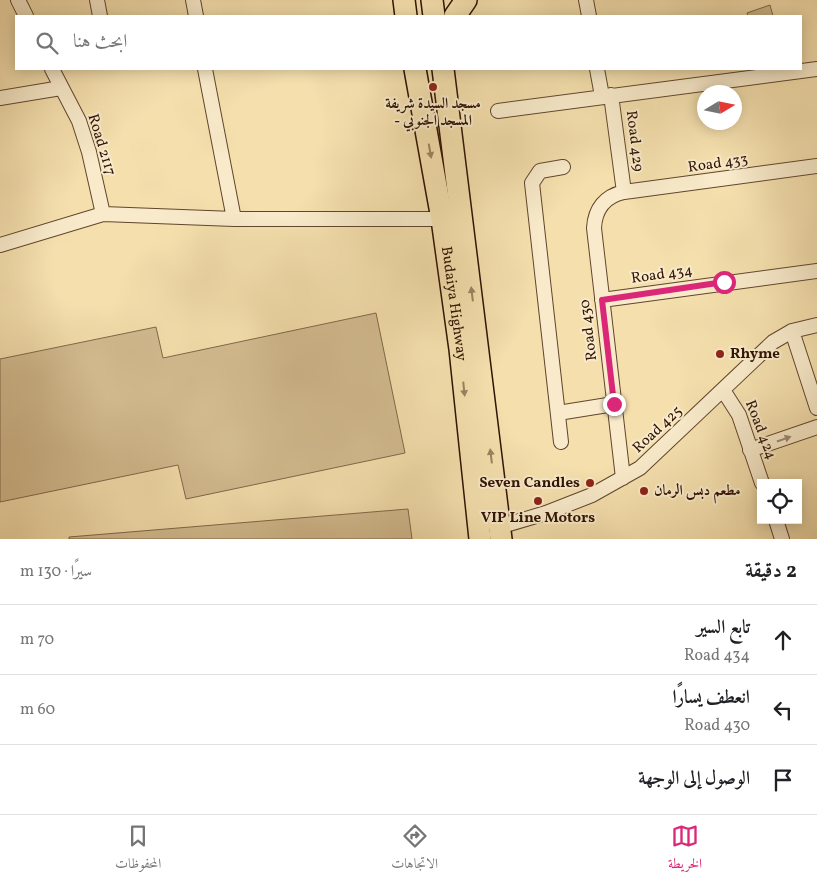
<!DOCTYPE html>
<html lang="ar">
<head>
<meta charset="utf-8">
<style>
  :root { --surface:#fff; --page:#f6f6f6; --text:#202124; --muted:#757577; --line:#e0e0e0; --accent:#db2777 }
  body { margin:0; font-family:Vollkorn,Amiri,serif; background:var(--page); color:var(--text); direction:rtl }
  .controls { position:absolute; right:15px; bottom:15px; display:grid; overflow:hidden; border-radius:0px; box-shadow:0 2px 12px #0003 }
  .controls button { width:45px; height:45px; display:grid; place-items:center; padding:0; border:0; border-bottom:1px solid var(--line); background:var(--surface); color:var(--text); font:25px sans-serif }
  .compass { position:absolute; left:697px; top:85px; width:45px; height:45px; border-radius:50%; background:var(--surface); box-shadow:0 2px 12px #0003; rotate:80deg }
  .stop { position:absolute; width:15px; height:15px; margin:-11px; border:4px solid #db2777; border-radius:50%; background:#fff }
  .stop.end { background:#db2777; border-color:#fff; box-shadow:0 1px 5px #0008 }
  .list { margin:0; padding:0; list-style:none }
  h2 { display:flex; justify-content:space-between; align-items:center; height:65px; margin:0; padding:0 20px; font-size:21px }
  h2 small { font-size:16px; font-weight:400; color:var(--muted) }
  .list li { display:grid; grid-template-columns:32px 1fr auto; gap:15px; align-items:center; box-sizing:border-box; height:70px; padding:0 20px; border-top:1px solid var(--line) }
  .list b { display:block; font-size:19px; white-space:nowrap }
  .list p { margin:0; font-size:16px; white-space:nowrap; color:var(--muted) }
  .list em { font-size:16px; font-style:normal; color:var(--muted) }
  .icon { flex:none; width:28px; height:28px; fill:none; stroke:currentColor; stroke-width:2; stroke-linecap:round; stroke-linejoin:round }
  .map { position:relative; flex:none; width:817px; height:539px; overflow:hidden; direction:ltr }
  .search { position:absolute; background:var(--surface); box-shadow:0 2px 12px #0003; left:15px; right:15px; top:15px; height:55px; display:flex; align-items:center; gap:12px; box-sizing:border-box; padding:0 18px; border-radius:0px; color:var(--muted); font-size:19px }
  .sheet { height:275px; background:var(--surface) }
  nav { display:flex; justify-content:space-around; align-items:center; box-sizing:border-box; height:70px; border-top:1px solid var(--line); background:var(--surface); font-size:14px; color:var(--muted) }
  nav a { display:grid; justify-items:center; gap:2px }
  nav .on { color:var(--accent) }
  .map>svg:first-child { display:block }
</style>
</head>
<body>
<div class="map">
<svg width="817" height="539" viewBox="0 0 817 539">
  <rect width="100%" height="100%" fill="#f4dfad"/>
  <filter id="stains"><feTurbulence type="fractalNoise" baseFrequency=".004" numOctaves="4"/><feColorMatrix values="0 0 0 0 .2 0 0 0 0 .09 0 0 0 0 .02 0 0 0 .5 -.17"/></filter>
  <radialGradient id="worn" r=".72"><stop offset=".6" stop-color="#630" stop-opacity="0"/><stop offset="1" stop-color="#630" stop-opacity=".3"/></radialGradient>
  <path fill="#d3bc90" stroke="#81684a" d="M770 5 773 16H748L747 13Z
    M376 313 405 453 186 499 178 465 0 502V359L156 327 163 358Z
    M408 509 412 539H69V537Z"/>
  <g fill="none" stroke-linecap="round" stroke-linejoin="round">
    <defs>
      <path id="street" d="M18 0 26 16
        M97 0 100 16
        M193 0 196 16
        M586 0 589 16
        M52 69 79 121 89 152 103 214
        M205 69 234 219
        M597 69 602 96
        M611 95 624 192
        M0 98 61 88
        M498 111 817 69
        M0 245 103 214 234 219H442
        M602 300 817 271
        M792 331 817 408
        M723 390 739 415 762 483
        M558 413 614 404
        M561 442 532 183 540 171 563 167
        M750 450 817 427
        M623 478 594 228C595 209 605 196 624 192L817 166
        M776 520 782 539
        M499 527 546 513 592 495 640 468 773 342 792 331 817 325"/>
      <g id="primary">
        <path d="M404 0 406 16"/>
        <path d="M432 0 434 16"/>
        <path d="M455 16 466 0"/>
        <path id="s1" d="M415 69 442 219 460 349 480 539"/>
        <path d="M443 69 501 539"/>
      </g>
    </defs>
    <use href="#street" stroke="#60462e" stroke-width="16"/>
    <use href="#primary" stroke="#2f1303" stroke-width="24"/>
    <use href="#street" stroke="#f8eaca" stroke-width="14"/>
    <use href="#primary" stroke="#f4dfad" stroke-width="21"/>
  </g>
  <defs><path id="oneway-solid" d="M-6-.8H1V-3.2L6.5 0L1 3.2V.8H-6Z" transform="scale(1.25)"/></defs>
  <g fill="#9b8360">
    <use href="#oneway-solid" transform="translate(430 151) rotate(80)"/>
    <use href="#oneway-solid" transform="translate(472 294) rotate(-97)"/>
    <use href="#oneway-solid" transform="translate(464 389) rotate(84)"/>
    <use href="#oneway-solid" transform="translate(491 456) rotate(-97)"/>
  </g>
  <use fill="#9e8970" href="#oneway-solid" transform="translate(784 439) rotate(-19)"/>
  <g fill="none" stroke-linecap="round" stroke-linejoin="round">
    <path stroke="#db2777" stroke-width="6" d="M614 404 602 300 724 282"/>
  </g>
  <g fill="#8f2418" stroke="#f8eaca" stroke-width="2">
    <circle cx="433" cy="87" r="5"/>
    <circle cx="720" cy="354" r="5"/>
    <circle cx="590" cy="483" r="5"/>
    <circle cx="644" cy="491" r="5"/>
    <circle cx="538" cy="501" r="5"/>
  </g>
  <g text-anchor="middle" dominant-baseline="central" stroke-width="4" stroke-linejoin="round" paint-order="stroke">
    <g font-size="15" font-weight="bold" fill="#2f1303" stroke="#f8eaca">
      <text x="433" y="104">مسجد السيدة شريفة<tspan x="433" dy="17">- المسجد الجنوبي</tspan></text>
      <text x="730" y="354" text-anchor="start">Rhyme</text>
      <text x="580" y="483" text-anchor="end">Seven Candles</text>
      <text x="654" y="491" text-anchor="start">مطعم دبس الرمان</text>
      <text x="538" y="518">VIP Line Motors</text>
    </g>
    <g font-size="15" fill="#2f1303" stroke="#f8eaca">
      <text transform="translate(634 141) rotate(83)">Road 429</text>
      <text transform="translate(101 145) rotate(73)">Road 2117</text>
      <text transform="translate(718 164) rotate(-8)">Road 433</text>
      <text transform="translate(662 275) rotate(-8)">Road 434</text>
      <text stroke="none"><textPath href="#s1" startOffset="238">Budaiya Highway</textPath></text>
      <text transform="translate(589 330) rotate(-97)">Road 430</text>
      <text transform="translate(658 430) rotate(-43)">Road 425</text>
      <text transform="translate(760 430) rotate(69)">Road 424</text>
    </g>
  </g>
  <rect width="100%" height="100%" filter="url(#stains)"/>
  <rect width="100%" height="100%" fill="url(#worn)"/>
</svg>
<div class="controls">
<button><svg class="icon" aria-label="locate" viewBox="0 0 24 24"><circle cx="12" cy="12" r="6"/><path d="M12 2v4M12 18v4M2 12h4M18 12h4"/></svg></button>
</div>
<svg class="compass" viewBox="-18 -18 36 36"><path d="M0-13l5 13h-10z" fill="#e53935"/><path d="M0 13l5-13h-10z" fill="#757577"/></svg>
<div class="stop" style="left:724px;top:282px"></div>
<div class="stop end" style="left:614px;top:404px"></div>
<div class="search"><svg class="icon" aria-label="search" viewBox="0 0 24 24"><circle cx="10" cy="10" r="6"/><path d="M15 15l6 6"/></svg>ابحث هنا</div>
</div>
<section class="sheet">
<h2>2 دقيقة<small>سيرًا · 130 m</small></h2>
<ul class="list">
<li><svg class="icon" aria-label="ahead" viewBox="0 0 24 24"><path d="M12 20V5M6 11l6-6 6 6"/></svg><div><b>تابع السير</b><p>Road 434</p></div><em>70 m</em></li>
<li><svg class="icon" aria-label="left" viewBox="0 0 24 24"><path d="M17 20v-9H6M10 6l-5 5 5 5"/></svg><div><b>انعطف يسارًا</b><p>Road 430</p></div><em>60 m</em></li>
<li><svg class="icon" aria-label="arrive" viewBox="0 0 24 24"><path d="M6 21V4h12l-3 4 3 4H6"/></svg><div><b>الوصول إلى الوجهة</b></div></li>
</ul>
</section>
<nav>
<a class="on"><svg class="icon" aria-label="map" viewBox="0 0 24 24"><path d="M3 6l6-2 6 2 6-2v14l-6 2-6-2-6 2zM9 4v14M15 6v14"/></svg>الخريطة</a>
<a><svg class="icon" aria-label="directions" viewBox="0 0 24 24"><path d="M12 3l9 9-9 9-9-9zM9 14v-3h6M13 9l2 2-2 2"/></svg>الاتجاهات</a>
<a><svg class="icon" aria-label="saved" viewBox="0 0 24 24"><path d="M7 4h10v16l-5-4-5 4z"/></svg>المحفوظات</a>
</nav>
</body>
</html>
